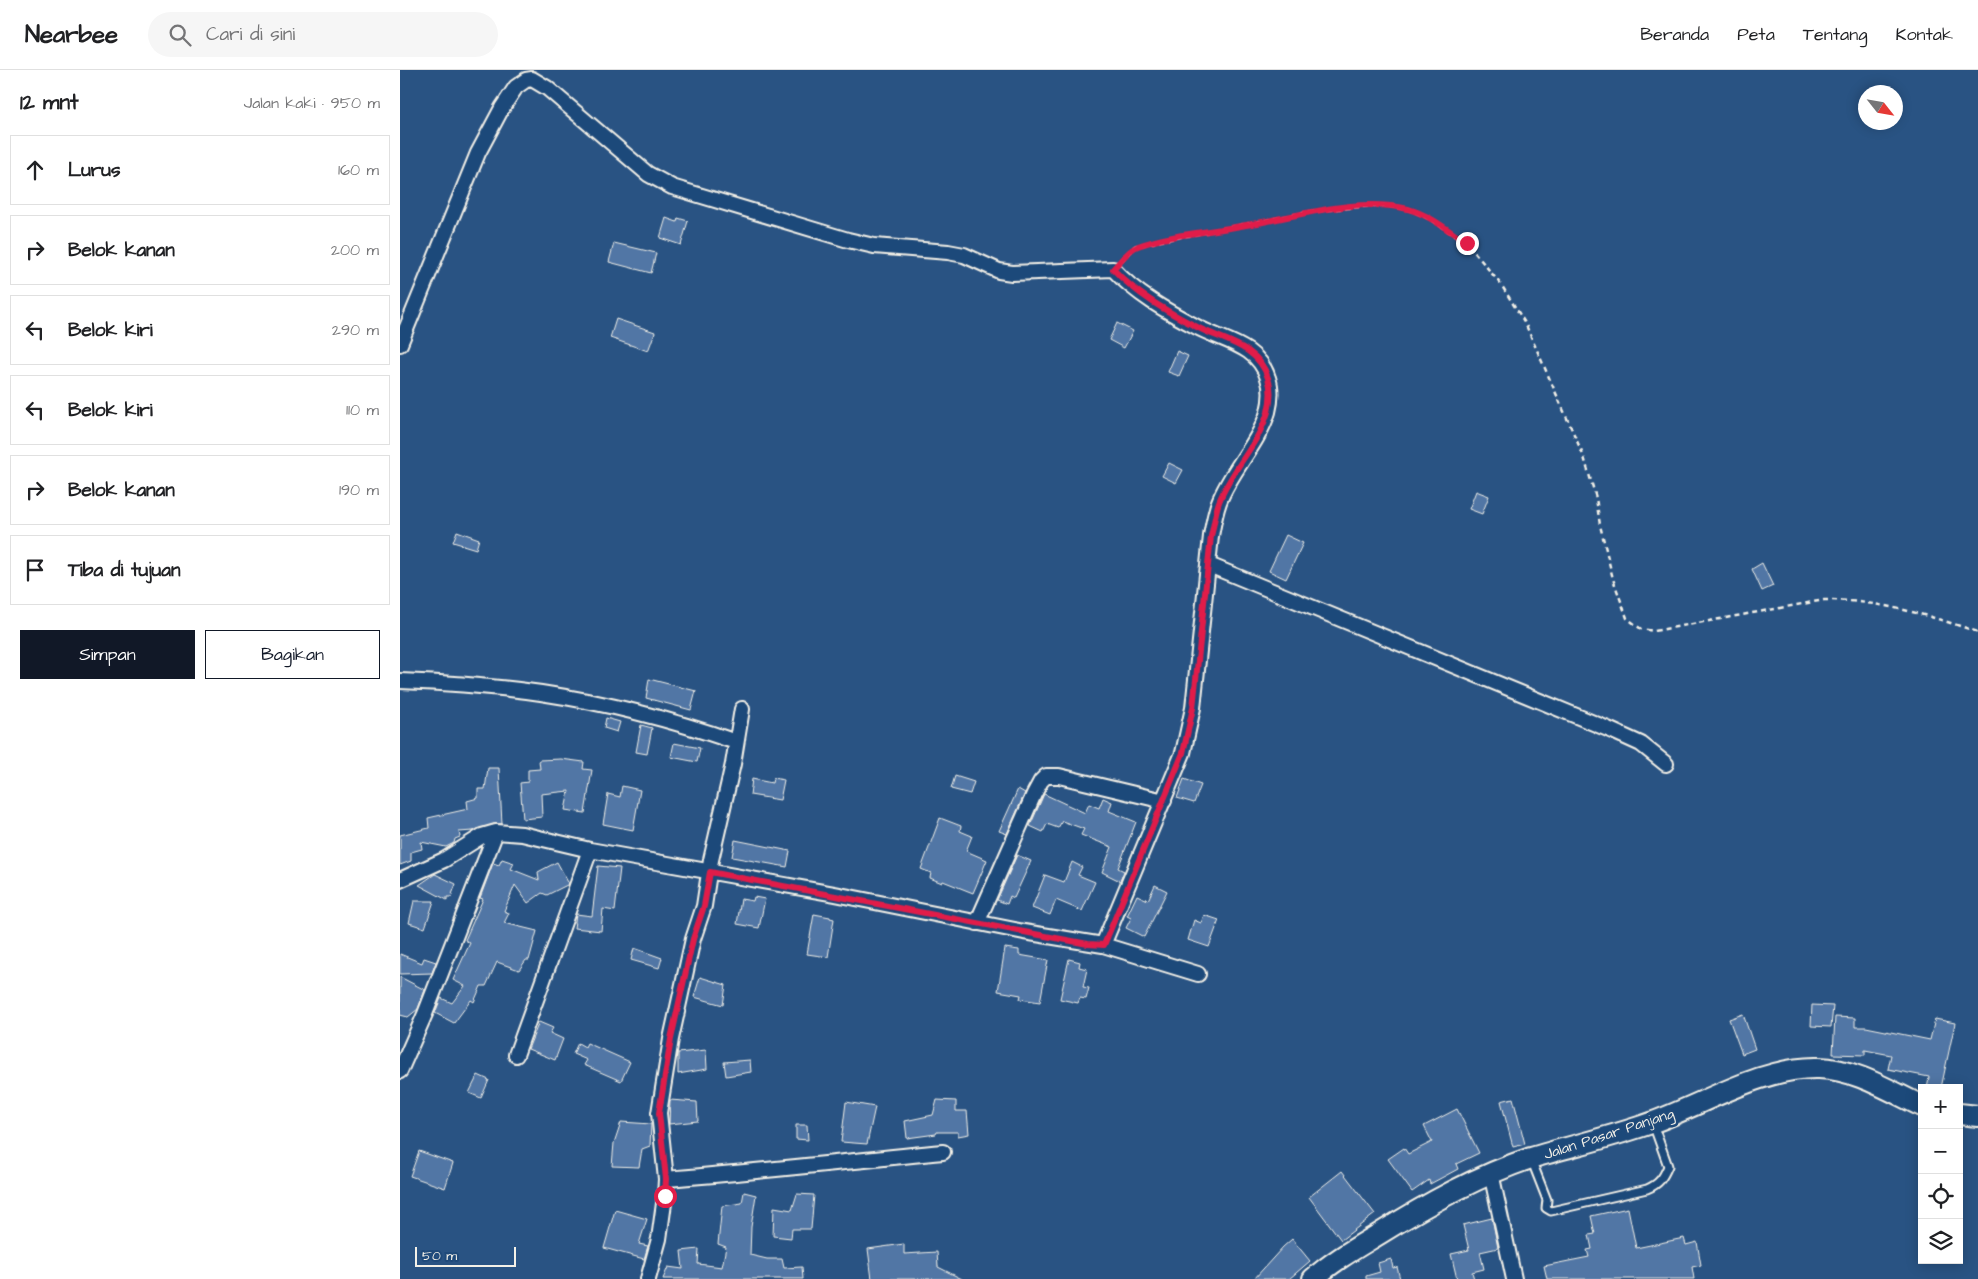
<!DOCTYPE html>
<html lang="id">
<head>
<meta charset="utf-8">
<style>
  :root { --surface:#fff; --page:#f6f6f6; --text:#202124; --muted:#757577; --line:#e0e0e0; --accent:#111827 }
  body { margin:0; font-family:"Architects Daughter",sans-serif; background:var(--page); color:var(--text) }
  .controls { position:absolute; right:15px; bottom:15px; display:grid; overflow:hidden; border-radius:0px; box-shadow:0 2px 12px #0003 }
  .controls button { width:45px; height:45px; display:grid; place-items:center; padding:0; border:0; border-bottom:1px solid var(--line); background:var(--surface); color:var(--text); font:25px sans-serif }
  .compass { position:absolute; left:1458px; top:15px; width:45px; height:45px; border-radius:50%; background:var(--surface); box-shadow:0 2px 12px #0003; rotate:121deg }
  .scale { position:absolute; left:15px; bottom:12px; width:101px; box-sizing:border-box; padding-left:5px; border:2px solid #f4f1e8; border-top:0; font-size:14px; line-height:18px; white-space:nowrap; color:#f4f1e8; -webkit-text-stroke:4px #1f4a7a; paint-order:stroke }
  .stop { position:absolute; width:15px; height:15px; margin:-11px; border:4px solid #e11d48; border-radius:50%; background:#fff }
  .stop.end { background:#e11d48; border-color:#fff; box-shadow:0 1px 5px #0008 }
  .list { margin:0; padding:0; list-style:none }
  h2 { display:flex; justify-content:space-between; align-items:center; height:65px; margin:0; padding:0 20px; font-size:21px }
  h2 small { font-size:16px; font-weight:400; color:var(--muted) }
  .list li { display:grid; grid-template-columns:32px 1fr auto; gap:15px; align-items:center; box-sizing:border-box; height:70px; margin:0 10px 10px; padding:0 10px; border:1px solid var(--line); border-radius:0px }
  .list b { display:block; font-size:19px; white-space:nowrap }
  .list em { font-size:16px; font-style:normal; color:var(--muted) }
  .actions { display:flex; gap:10px; padding:15px 20px }
  .actions a { flex:1; padding:11px 0; border:1px solid var(--accent); border-radius:0px; text-align:center; font-size:18px; color:var(--accent) }
  .actions .main { background:var(--accent); color:#fff }
  .icon { flex:none; width:28px; height:28px; fill:none; stroke:currentColor; stroke-width:2; stroke-linecap:round; stroke-linejoin:round }
  .map { position:relative; flex:none; width:1578px; height:1209px; overflow:hidden }
  header { display:flex; align-items:center; gap:30px; box-sizing:border-box; height:70px; padding:0 25px; background:var(--surface); border-bottom:1px solid var(--line) }
  header strong { font-size:24px }
  nav { display:flex; gap:28px; margin-inline-start:auto; font-size:18px }
  .search { width:350px; height:45px; background:var(--page); display:flex; align-items:center; gap:12px; box-sizing:border-box; padding:0 18px; border-radius:28px; color:var(--muted); font-size:19px }
  main { display:flex }
  aside { flex:1; background:var(--surface) }
  .map>svg:first-child { display:block }
</style>
</head>
<body>
<header>
<strong>Nearbee</strong>
<div class="search"><svg class="icon" aria-label="search" viewBox="0 0 24 24"><circle cx="10" cy="10" r="6"/><path d="M15 15l6 6"/></svg>Cari di sini</div>
<nav><a>Beranda</a><a>Peta</a><a>Tentang</a><a>Kontak</a></nav>
</header>
<main>
<aside>
<h2>12 mnt<small>Jalan kaki · 950 m</small></h2>
<ul class="list">
<li><svg class="icon" aria-label="ahead" viewBox="0 0 24 24"><path d="M12 20V5M6 11l6-6 6 6"/></svg><div><b>Lurus</b></div><em>160 m</em></li>
<li><svg class="icon" aria-label="right" viewBox="0 0 24 24"><path d="M7 20v-9h11M14 6l5 5-5 5"/></svg><div><b>Belok kanan</b></div><em>200 m</em></li>
<li><svg class="icon" aria-label="left" viewBox="0 0 24 24"><path d="M17 20v-9H6M10 6l-5 5 5 5"/></svg><div><b>Belok kiri</b></div><em>290 m</em></li>
<li><svg class="icon" aria-label="left" viewBox="0 0 24 24"><path d="M17 20v-9H6M10 6l-5 5 5 5"/></svg><div><b>Belok kiri</b></div><em>110 m</em></li>
<li><svg class="icon" aria-label="right" viewBox="0 0 24 24"><path d="M7 20v-9h11M14 6l5 5-5 5"/></svg><div><b>Belok kanan</b></div><em>190 m</em></li>
<li><svg class="icon" aria-label="arrive" viewBox="0 0 24 24"><path d="M6 21V4h12l-3 4 3 4H6"/></svg><div><b>Tiba di tujuan</b></div></li>
</ul>
<div class="actions"><a class="main">Simpan</a><a>Bagikan</a></div>
</aside>
<div class="map">
<svg width="1578" height="1209" viewBox="0 0 1578 1209">
  <rect width="100%" height="100%" fill="#295383"/>
  <filter id="ink" filterUnits="userSpaceOnUse"><feTurbulence type="fractalNoise" baseFrequency=".02" numOctaves="2"/><feDisplacementMap in="SourceGraphic" scale="10" xChannelSelector="R" yChannelSelector="G"/><feConvolveMatrix kernelMatrix="1 2 1 2 8 2 1 2 1" color-interpolation-filters="sRGB"/></filter>
  <g filter="url(#ink)">
    <path fill="#5176a5" stroke="#f4f1e8" d="M266 148 277 152 278 148 288 151 281 175 260 168Z
      M214 173 256 183 251 203 209 192Z
      M216 249 255 262 248 281 210 268Z
      M717 253 733 261 724 278 709 270Z
      M777 281 788 286 779 306 768 302Z
      M769 393 783 400 776 413 762 406Z
      M1076 421 1089 426 1082 444 1069 439Z
      M57 461 79 469 76 479 53 472Z
      M886 465 903 473 886 509 869 501Z
      M1362 493 1373 516 1362 521 1352 499Z
      M249 609 296 621 291 640 246 628Z
      M206 648 220 652 217 662 204 658Z
      M241 655 252 658 247 684 236 682Z
      M274 673 300 678 297 692 271 687Z
      M161 689 184 692 183 699 192 700 185 743 165 740 169 721 141 724 142 747 123 749 120 713 128 712V700L140 699 139 690Z
      M88 698H99L102 754H94L73 761 59 762 60 767 55 769 54 773 46 777 21 772 22 779 11 782V791L0 795V765L29 758 28 748 68 739 67 731 78 728V719H85Z
      M555 706 574 712 570 724 551 719Z
      M373 708 384 710 380 730 350 725 352 709 372 713Z
      M784 709 801 715 794 733 777 728Z
      M222 716 240 720 233 760 203 754 208 724 220 727Z
      M618 719 625 723 607 764 599 761Z
      M644 724 685 743 689 734 699 738 703 728 712 732 709 741 736 752 718 798 724 801 720 811 702 802 712 777 681 765 684 759 662 751 658 758 647 754 643 762 630 756Z
      M540 748 561 756 560 761 572 766 566 781 587 790 573 823 543 811 542 813 530 808 531 803 521 799Z
      M335 770 390 781 387 797 332 787Z
      M617 785 631 791 614 828 610 826 607 834 597 830Z
      M102 789 114 793 111 799 139 810 138 802 157 792 169 814 147 825 142 823 128 833 115 815 104 841 109 843 104 853 137 861 129 890H126L119 900 97 892 86 916H81L74 932 71 930 54 953 35 943 41 928 52 933 65 916 53 910 70 873 65 870 83 829 80 828 93 793 99 795Z
      M672 792 682 797 678 805 695 812 682 841 656 830 650 845 632 838 645 805 664 812Z
      M198 796 220 798 215 841 203 839 201 861 174 858 176 844 192 846Z
      M35 804 56 814 51 827H47V830L19 815Z
      M755 815 767 821 744 867 726 858 731 848 727 846 737 825 748 830Z
      M354 827 365 829 359 858 337 854 341 829 353 831Z
      M14 831H34L25 858 9 853Z
      M414 844 430 847V848L434 849 428 887 407 884Z
      M804 845 819 850 809 877 788 870 794 850 801 853Z
      M234 878 262 888 259 898 231 890Z
      M605 878 619 880V885L648 890 640 932 620 929 621 925 598 921Z
      M0 884 22 893 24 888 36 892 32 903 0 904Z
      M669 889 680 892 679 897 687 899 683 917 689 918 686 929 680 928 678 933 660 929Z
      M0 907 25 920 18 939 8 947 0 945Z
      M300 907 326 915 323 935 294 927Z
      M1412 935 1433 936 1431 957 1411 956Z
      M1343 944 1355 979 1342 984 1329 949Z
      M1435 947 1455 948V957H1466L1530 970 1535 949 1555 953 1541 1018H1527L1529 1007 1488 999 1491 985 1465 980V985L1433 984Z
      M139 952 153 958 150 963 163 969 155 990 128 979Z
      M178 973 185 977 187 973 230 992 221 1011 184 995 187 990 173 984Z
      M306 980 307 999 278 1004V983Z
      M350 990 351 1002 326 1006 324 992Z
      M78 1005 89 1010 81 1028 69 1023Z
      M1113 1028 1125 1074 1113 1077 1101 1031Z
      M270 1030 297 1032 298 1051 269 1054Z
      M537 1030 556 1031V1041H567L569 1064 558 1066V1062H537L536 1064 507 1068 505 1051 533 1045Z
      M446 1032 475 1037 467 1074 441 1072Z
      M1057 1039 1079 1083 1056 1094 1058 1099 1030 1114 1029 1110 1012 1122 988 1089 1004 1078 1008 1084 1032 1072 1024 1056Z
      M221 1052 251 1054 250 1076 242 1079 239 1097 212 1096 214 1073Z
      M396 1055H407L408 1070 396 1069Z
      M19 1081 53 1093 45 1118 10 1106Z
      M942 1101 975 1144 941 1170 909 1127Z
      M344 1122 356 1125 351 1157 350 1185 367 1189H382L384 1198 402 1197 403 1209H263L268 1197 283 1199 281 1181 299 1179 298 1194 322 1197 326 1177 318 1174 322 1136 342 1133Z
      M397 1124 414 1125 411 1159H392L391 1168 373 1166 374 1137 392 1140Z
      M1228 1138 1236 1178 1284 1168 1286 1175 1297 1172 1301 1195 1292 1197 1294 1209H1147L1144 1196 1189 1187 1187 1180 1192 1179 1189 1165 1195 1164 1191 1146Z
      M215 1140 247 1149 239 1174 248 1176 244 1189 204 1178Z
      M1092 1148 1098 1178 1080 1182 1084 1199 1072 1202 1074 1209H1057L1051 1184 1069 1180 1063 1155Z
      M892 1169 910 1191 889 1209H854L883 1177Z
      M504 1174V1184L537 1182 538 1197 562 1209H472L468 1179Z
      M991 1189 993 1198 997 1197 1000 1209H966V1206L980 1202 978 1193Z"/>
    <g fill="none" stroke-linecap="round" stroke-linejoin="round">
      <defs>
        <path id="service" d="M1131 1089 1147 1130 1146 1138 1151 1141 1247 1119C1259 1114 1263 1108 1268 1096L1253 1054"/>
        <path id="minor" d="M0 274 78 83 102 38 116 17 126 10 132 9 147 18 248 104 272 117 448 170 474 176 548 182 564 185 599 201 612 203 713 199C736 224 766 241 797 257 823 271 858 275 868 308 872 319 871 330 868 342 858 375 831 400 819 432 815 443 813 455 811 466L793 638 783 683 703 875 624 862 435 824 190 780 122 764 96 762 82 766 44 790 0 810
          M809 495 1208 659 1241 674 1266 694
          M0 611C47 613 94 616 141 623 207 633 273 650 336 672
          M577 853 634 724 641 711 646 706H659L764 731
          M703 875 798 904
          M116 985 190 780
          M0 1001 25 944 96 762
          M1091 1103 1114 1209
          M266 1109C358 1102 450 1091 543 1082
          M248 1209 259 1169 265 1126 266 1109 259 1043 271 969 293 869 304 836 311 790 333 694 342 639"/>
        <path id="secondary" d="M1559 1044 1578 1046
          M913 1209C933 1191 956 1178 979 1164 1027 1134 1077 1106 1131 1088 1171 1076 1212 1067 1251 1053 1302 1035 1364 996 1419 998 1455 999 1490 1021 1522 1036"/>
      </defs>
      <use href="#service" stroke="#f4f1e8" stroke-width="11"/>
      <use href="#minor" stroke="#f4f1e8" stroke-width="18"/>
      <use href="#secondary" stroke="#f4f1e8" stroke-width="24"/>
      <path stroke="#f4f1e8" stroke-width="2.5" stroke-dasharray="5 4" stroke-linecap="butt" d="M721 191 735 176 914 141 980 135 1009 139 1030 149 1067 173 1102 216 1125 253 1184 387 1196 428 1200 455 1213 509 1227 548 1241 559 1254 561 1424 530C1478 530 1528 545 1578 562"/>
      <use href="#service" stroke="#1f4a7a" stroke-width="7"/>
      <use href="#minor" stroke="#1f4a7a" stroke-width="14"/>
      <use href="#secondary" stroke="#1f4a7a" stroke-width="20"/>
    </g>
  </g>
  <g fill="none" stroke-linecap="round" stroke-linejoin="round" filter="url(#ink)">
    <path stroke="#e11d48" stroke-width="6" d="M265 1126 266 1109 259 1043 271 969 293 869 304 836 310 802 624 862 688 874 704 875 783 683 793 638 811 466C814 455 815 443 819 432 831 400 858 375 868 342 871 330 872 319 868 308 858 275 823 271 797 257 766 241 736 224 713 199 720 192 729 179 738 176 772 164 811 162 846 155 896 147 957 126 1008 139 1030 145 1049 161 1067 173"/>
  </g>
  <g text-anchor="middle" dominant-baseline="central" stroke-width="5" stroke-linejoin="round" paint-order="stroke">
    <g font-size="15" fill="#f4f1e8" stroke="#1f4a7a">
      <text transform="translate(1209 1064) rotate(-18)">Jalan Pasar Panjang</text>
    </g>
  </g>
</svg>
<div class="controls">
<button>+</button>
<button>−</button>
<button><svg class="icon" aria-label="locate" viewBox="0 0 24 24"><circle cx="12" cy="12" r="6"/><path d="M12 2v4M12 18v4M2 12h4M18 12h4"/></svg></button>
<button><svg class="icon" aria-label="layers" viewBox="0 0 24 24"><path d="M12 4l9 5-9 5-9-5zM3 14l9 5 9-5"/></svg></button>
</div>
<svg class="compass" viewBox="-18 -18 36 36"><path d="M0-13l5 13h-10z" fill="#e53935"/><path d="M0 13l5-13h-10z" fill="#757577"/></svg>
<div class="scale">50 m</div>
<div class="stop" style="left:265px;top:1126px"></div>
<div class="stop end" style="left:1067px;top:173px"></div>
</div>
</main>
</body>
</html>
